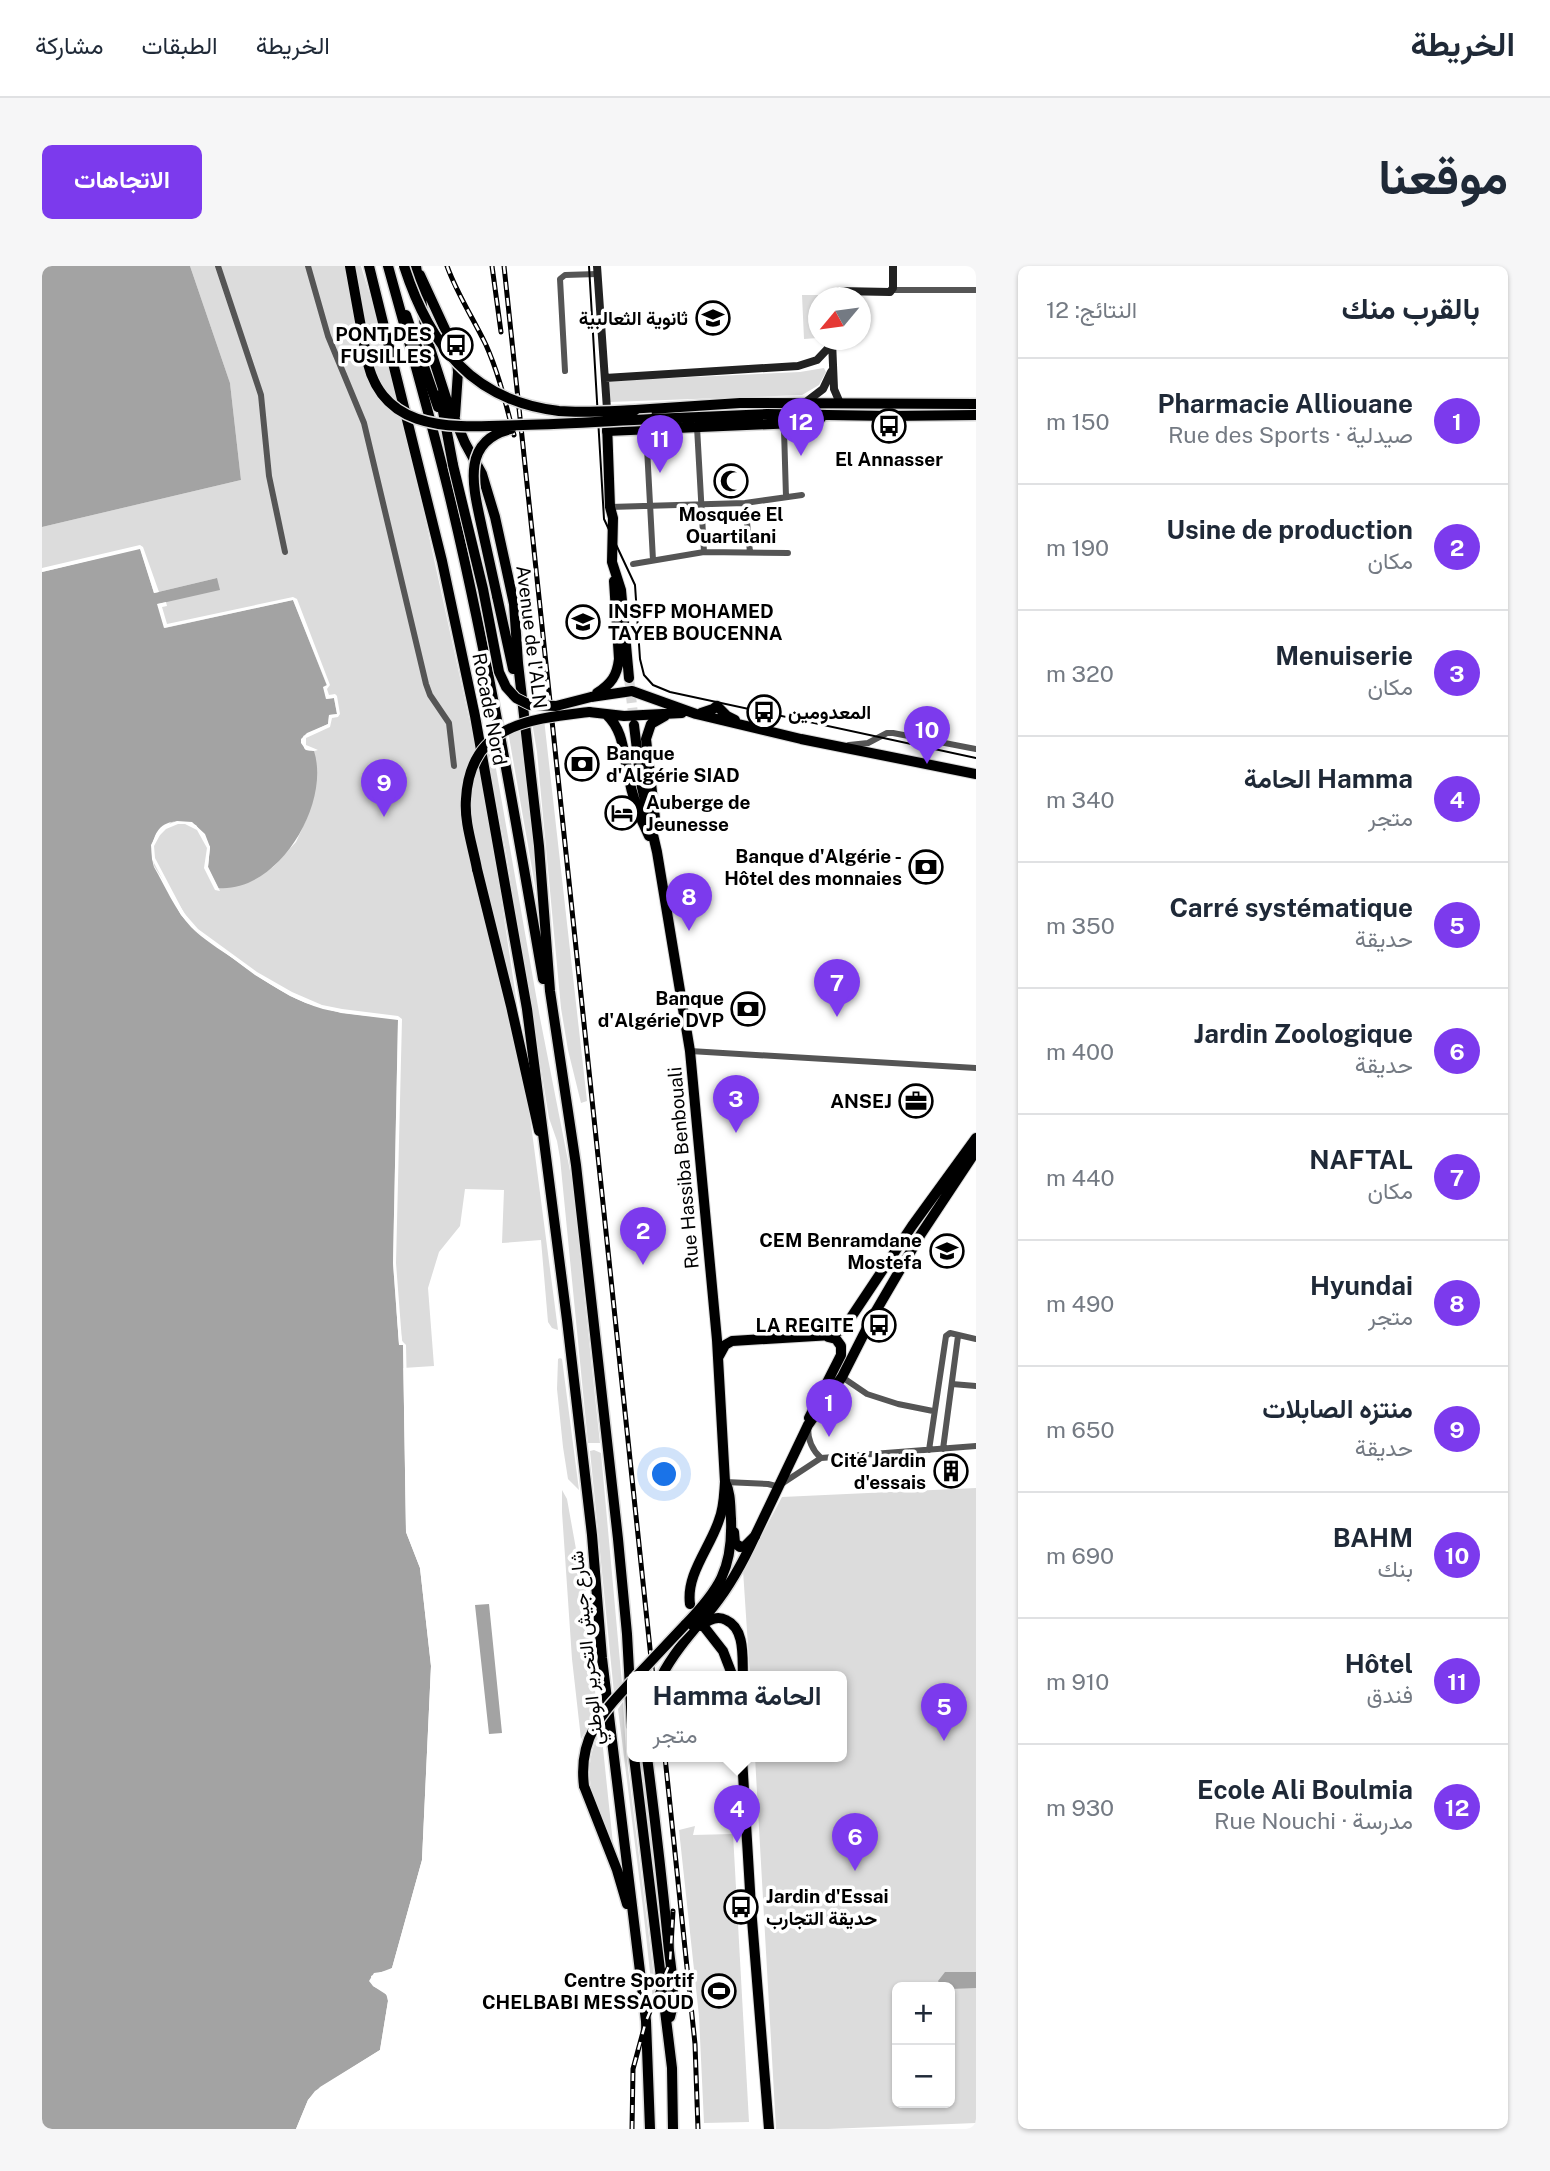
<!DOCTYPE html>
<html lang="ar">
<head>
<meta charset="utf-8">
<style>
  :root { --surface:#fff; --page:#f6f6f7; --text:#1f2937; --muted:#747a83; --line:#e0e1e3; --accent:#7c3aed }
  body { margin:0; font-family:"Public Sans",Vazirmatn,sans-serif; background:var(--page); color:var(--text); direction:rtl }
  .controls { position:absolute; right:21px; bottom:21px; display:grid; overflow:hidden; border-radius:10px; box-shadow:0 2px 5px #0004 }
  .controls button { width:63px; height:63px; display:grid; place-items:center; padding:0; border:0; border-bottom:2px solid var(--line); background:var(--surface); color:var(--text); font:35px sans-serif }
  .compass { position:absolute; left:766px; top:21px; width:63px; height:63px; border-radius:50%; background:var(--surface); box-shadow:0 2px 5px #0004; rotate:241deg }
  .you { position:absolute; left:623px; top:1209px; width:24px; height:24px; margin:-18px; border:5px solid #fff; border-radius:50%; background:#1a73e8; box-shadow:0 0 0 10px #1a73e833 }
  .badge { display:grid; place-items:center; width:46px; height:46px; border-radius:50%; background:var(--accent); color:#fff; font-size:23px; font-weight:700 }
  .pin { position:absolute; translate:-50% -58px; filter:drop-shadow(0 2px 4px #0008) }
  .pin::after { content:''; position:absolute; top:37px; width:24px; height:21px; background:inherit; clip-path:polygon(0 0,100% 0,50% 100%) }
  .popup { position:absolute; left:585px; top:1405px; width:220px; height:91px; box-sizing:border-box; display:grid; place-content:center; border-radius:10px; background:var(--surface); filter:drop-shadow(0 2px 5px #0005); font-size:23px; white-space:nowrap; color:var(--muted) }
  .popup b { font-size:26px; color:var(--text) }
  .popup::after { content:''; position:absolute; left:50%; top:100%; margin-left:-14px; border:14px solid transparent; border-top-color:var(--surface) }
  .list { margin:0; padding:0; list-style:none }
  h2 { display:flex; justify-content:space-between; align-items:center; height:91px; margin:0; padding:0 28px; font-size:30px }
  h2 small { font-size:23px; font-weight:400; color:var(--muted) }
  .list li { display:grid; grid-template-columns:46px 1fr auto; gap:21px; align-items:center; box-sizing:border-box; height:126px; padding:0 28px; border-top:2px solid var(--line) }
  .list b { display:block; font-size:26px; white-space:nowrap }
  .list p { margin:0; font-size:23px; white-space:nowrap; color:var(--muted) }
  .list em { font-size:23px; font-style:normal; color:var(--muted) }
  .map { position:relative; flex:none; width:934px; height:1863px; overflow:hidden; direction:ltr; border-radius:10px }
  header { display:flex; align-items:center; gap:42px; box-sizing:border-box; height:98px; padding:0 35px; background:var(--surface); border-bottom:2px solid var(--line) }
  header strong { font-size:33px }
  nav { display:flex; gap:38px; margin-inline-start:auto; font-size:24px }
  .intro { display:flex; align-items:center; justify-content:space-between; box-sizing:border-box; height:168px; padding:0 42px }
  h1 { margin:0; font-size:49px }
  .button { padding:18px 32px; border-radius:10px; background:var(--accent); color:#fff; font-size:24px; font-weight:700 }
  main { display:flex; gap:42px; padding:0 42px }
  aside { flex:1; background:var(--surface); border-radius:10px; box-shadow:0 2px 5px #0004 }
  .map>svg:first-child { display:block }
</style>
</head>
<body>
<header>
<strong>الخريطة</strong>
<nav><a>الخريطة</a><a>الطبقات</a><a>مشاركة</a></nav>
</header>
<div class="intro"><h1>موقعنا</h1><a class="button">الاتجاهات</a></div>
<main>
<aside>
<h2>بالقرب منك<small>النتائج: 12</small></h2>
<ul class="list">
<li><span class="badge">1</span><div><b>Pharmacie Alliouane</b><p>صيدلية · Rue des Sports</p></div><em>150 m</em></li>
<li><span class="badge">2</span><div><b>Usine de production</b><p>مكان</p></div><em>190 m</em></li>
<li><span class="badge">3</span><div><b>Menuiserie</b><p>مكان</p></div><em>320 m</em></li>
<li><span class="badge">4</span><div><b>Hamma الحامة</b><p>متجر</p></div><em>340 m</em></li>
<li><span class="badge">5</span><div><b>Carré systématique</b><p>حديقة</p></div><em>350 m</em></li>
<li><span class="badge">6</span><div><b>Jardin Zoologique</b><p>حديقة</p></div><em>400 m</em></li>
<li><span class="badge">7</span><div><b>NAFTAL</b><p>مكان</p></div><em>440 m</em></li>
<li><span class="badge">8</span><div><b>Hyundai</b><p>متجر</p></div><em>490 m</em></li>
<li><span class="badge">9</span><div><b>منتزه الصابلات</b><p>حديقة</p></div><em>650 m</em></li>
<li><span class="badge">10</span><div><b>BAHM</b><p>بنك</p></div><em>690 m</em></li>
<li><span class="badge">11</span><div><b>Hôtel</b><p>فندق</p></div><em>910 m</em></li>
<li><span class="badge">12</span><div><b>Ecole Ali Boulmia</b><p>مدرسة · Rue Nouchi</p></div><em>930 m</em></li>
</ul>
</aside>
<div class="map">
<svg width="934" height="1863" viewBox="0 0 934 1863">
  <rect width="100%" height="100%" fill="#fff"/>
  <path fill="#dcdcdc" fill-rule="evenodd" d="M148 0H319L333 46 383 252 433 480 459 632 478 758 446 662 487 843 516 1064 510 1062 506 1056 499 974 460 977 462 924 423 923 418 960 397 986 386 1022 392 1100 361 1102V1079L299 747 248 730 154 665 112 600 109 579 129 556H150L166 574V601L177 622H185L231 601 254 576 265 552 274 519 269 485 122 362 115 338 175 312 112 327 97 283 0 306V261L199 214 188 117Z
    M760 29H783V31L776 32V72L762 73Z
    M782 102 784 106 777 119 760 129 567 136V115L758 106Z
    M502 453 545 835 539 837 526 784 519 742 495 486 490 456Z
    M477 459 497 631H495L466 465Z
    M450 480 498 752 530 915 558 1177H546L518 892 515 875 507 852 465 592 445 486Z
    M518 1092 520 1093 537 1224 526 1213 521 1181 515 1123 516 1093Z
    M552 1184 559 1187 580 1418 572 1427 548 1185Z
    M934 1222V1857L786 1863H734L713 1491H800V1411H708L701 1304 740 1231ZM855 1721H908V1837H855Z
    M520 1224 525 1233 534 1283 542 1306 555 1446 539 1473 530 1393 520 1246Z
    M581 1436 584 1486 614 1727 611 1734 601 1642 576 1443Z
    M559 1463 571 1578C550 1538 537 1505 559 1463Z
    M653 1560 651 1569 691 1568 707 1856 662 1857 657 1750 637 1564Z"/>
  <path fill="#a3a3a3" d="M0 0H148L188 117 199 214 0 261Z
    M98 282 112 327 175 312 178 324 116 338 123 362 251 334 285 420V433L292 432 295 448 287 449 286 458 261 470 262 482 264 484 272 485C289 538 236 627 176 622L166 601 168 581 154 559C147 558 137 555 130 556 110 559 107 586 112 601 123 620 133 644 149 661 161 673 177 683 192 693 219 713 248 733 281 743 306 749 331 750 356 753L351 997 357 1078 361 1079 364 1266 378 1302 389 1400 380 1594 350 1702 329 1710 331 1720C339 1724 345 1725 346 1735L338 1784 278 1821 266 1834 254 1863H0V306Z
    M447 1338 460 1467 447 1468 433 1339Z
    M903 1706H934V1722L908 1723V1721H900L896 1715Z"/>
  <path fill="#fff" d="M98 279 101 281 117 326 112 327 98 283 0 306V302Z
    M251 331 255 333 288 419 285 423 287 429 293 428 295 430 298 448 296 451 290 452 288 461 264 472V479L276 484 272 485 264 484 259 477V473L265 467 286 458 287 449 295 448 292 432 284 433 281 421 285 419 251 334 122 362 115 338 124 336 125 340 120 341 125 358Z
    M135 555 150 556 163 568 168 581 166 601 178 625 173 624 162 602 165 582 155 564 143 558H136L124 563 118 569 112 580 113 592 142 647 156 663 215 706 250 726 280 739 300 743 356 750 360 753 354 997 360 1075 364 1079 368 1265 382 1301 392 1400 384 1594 354 1704 348 1709 333 1710 331 1715 345 1723 349 1727 350 1734 341 1786 275 1827 269 1835 258 1863H254L266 1834 273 1825 338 1784 346 1735 345 1729 331 1720 327 1715 332 1707 346 1705 350 1702 380 1594 389 1400 378 1302 364 1266 361 1079H357L351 997 356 754 299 747 264 737 248 730 213 709 154 665 139 649 110 593 109 579 115 567 122 560Z"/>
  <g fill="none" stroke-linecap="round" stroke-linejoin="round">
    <path stroke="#d9d9d9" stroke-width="10" stroke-dasharray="10 5" stroke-linecap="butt" d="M587 412 592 457"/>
    <defs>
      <path id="primary" d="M364 49 396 141
        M565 157 568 241 571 252 570 296 579 324 587 412
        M555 427C569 418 575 410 577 393L572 315
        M549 431 590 425 654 448 759 473 934 508
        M547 446 582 450 640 447
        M659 447 671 443 675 440 685 450 693 454
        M564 448C582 465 581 486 586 508 590 530 597 550 607 570
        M592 459 599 517 615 586 648 785 675 1074 683 1216C682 1229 682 1242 677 1254 668 1282 644 1308 648 1338
        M614 561 604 473 609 458 623 450
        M435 603 469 740 497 865
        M677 1090 683 1079 690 1075 790 1069 802 1062 870 960 934 872
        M767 1152 799 1089V1080L794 1073 786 1071
        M692 1266 693 1277 698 1281 703 1280 713 1270 766 1159 800 1111 831 1050 879 968 934 885
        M659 1360C666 1354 675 1349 684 1354 704 1363 700 1393 701 1411
        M663 1362 681 1385 691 1411
        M700 1491 709 1641 727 1863"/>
      <path id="highway" d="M308 0 323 83
        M327 0 400 295 433 450 485 743 525 1054 550 1269 560 1392 604 1755 608 1863
        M346 0C368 80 391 160 410 240 447 397 474 555 501 713
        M374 0 385 73 405 135 423 177 440 208 453 251 472 338 476 397 497 580 508 725 534 899 576 1273 585 1368 590 1459
        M378 9 414 87 416 106 413 150
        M398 129 411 199
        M593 144 698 137 934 138
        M610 153 725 148 847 150 934 149
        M565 165 754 157 779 152
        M455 330 471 403
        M643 1359C677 1324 691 1303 689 1253 688 1240 689 1227 683 1216
        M619 1411C633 1384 652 1364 671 1341 688 1320 702 1294 713 1270
        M592 1491 630 1802 631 1863
        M605 1491C613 1553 620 1614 626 1675 628 1699 635 1728 628 1751
        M542 1520 575 1604 585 1638"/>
    </defs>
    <use href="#primary" stroke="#dbdbdb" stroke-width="12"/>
    <use href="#highway" stroke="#dbdbdb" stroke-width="13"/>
    <path stroke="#555" stroke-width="6" d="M176 0 219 129 227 210 243 286
      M266 0 286 70 322 157 384 418 388 429 407 457 412 500
      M850 24H934
      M523 105 518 13 523 9 555 8
      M655 161 662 286
      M604 163 611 294
      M742 163 744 231
      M703 237 708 286
      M568 241 703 237 760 229
      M591 298 662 286 746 287
      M807 479 826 477 845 467H851L934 483
      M648 785 934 802
      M800 1111 825 1128 856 1138 891 1145
      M910 1118 934 1120
      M766 1162C766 1174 770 1184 779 1192
      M901 1183 916 1070
      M887 1184 904 1070 908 1067 934 1073
      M683 1216 726 1218 738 1221
      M741 1217 779 1192 934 1180"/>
    <path stroke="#222" stroke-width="8" d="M555 0 565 143
      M789 32 791 28 797 25 848 26 851 22V0
      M790 75 792 123 798 137
      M563 112 756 100 775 94 791 77
      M764 136 781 123 789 106"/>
    <use href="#primary" stroke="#000" stroke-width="10"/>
    <use href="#highway" stroke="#000" stroke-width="10"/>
    <path stroke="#000" stroke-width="2" d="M547 0 562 253 593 319 598 393 602 409 611 419 628 426 934 492"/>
    <defs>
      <path id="rail" d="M405 0C415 28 431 52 444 79 457 108 464 139 472 169
        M450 0 459 66
        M462 0 611 1411
        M623 1491 653 1778 656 1863
        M590 1863 591 1803 604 1755 628 1697 631 1645"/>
    </defs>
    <use href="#rail" stroke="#000" stroke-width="5"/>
    <use href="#rail" stroke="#fff" stroke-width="2.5" stroke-dasharray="8" stroke-linecap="butt"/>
    <defs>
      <path id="primary-bridge" d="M411 199 441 323 457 406 464 421 474 432 488 439 514 440 549 431
        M435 603C431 581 422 556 424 533 428 458 488 453 547 446"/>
      <path id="highway-bridge" d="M362 0C387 78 430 135 517 145 542 147 568 145 593 144
        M323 83C335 171 414 161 481 159 524 158 567 155 610 153
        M455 330C450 307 445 285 440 262 432 224 417 175 469 163
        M594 1411 643 1359
        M542 1520C536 1472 559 1448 590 1415"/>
    </defs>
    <use href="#primary-bridge" stroke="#dbdbdb" stroke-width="12" stroke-linecap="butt"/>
    <use href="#highway-bridge" stroke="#dbdbdb" stroke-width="13" stroke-linecap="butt"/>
    <use href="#primary-bridge" stroke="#000" stroke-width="10"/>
    <use href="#highway-bridge" stroke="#000" stroke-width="10"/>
  </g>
  <defs>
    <symbol id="school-ring" viewBox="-11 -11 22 22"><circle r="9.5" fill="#fff" stroke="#000" stroke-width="1.5"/><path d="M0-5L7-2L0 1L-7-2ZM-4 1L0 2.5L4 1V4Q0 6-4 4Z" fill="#000"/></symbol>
    <symbol id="bus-ring" viewBox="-11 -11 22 22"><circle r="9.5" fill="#fff" stroke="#000" stroke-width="1.5"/><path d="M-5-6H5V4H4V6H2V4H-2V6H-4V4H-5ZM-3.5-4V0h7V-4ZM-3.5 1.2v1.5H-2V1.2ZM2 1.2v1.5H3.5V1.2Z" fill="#000"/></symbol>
    <symbol id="mosque-ring" viewBox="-11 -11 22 22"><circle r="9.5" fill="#fff" stroke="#000" stroke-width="1.5"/><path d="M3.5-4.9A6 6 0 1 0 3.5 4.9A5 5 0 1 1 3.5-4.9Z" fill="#000"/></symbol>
    <symbol id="university-ring" viewBox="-11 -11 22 22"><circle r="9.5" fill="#fff" stroke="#000" stroke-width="1.5"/><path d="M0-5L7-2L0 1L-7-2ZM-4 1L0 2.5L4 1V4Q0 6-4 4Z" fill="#000"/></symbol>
    <symbol id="bank-ring" viewBox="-11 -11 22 22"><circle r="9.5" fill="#fff" stroke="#000" stroke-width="1.5"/><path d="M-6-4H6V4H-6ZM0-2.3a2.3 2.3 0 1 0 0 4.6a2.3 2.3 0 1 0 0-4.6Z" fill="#000"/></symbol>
    <symbol id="hotel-ring" viewBox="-11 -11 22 22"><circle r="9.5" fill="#fff" stroke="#000" stroke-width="1.5"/><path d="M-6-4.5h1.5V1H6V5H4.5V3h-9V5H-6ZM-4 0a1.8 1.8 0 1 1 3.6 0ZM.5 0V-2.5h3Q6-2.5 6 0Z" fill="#000"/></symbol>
    <symbol id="office-ring" viewBox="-11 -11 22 22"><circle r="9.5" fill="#fff" stroke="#000" stroke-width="1.5"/><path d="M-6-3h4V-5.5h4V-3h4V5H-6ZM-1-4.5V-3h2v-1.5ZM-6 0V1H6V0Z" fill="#000"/></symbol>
    <symbol id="building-ring" viewBox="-11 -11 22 22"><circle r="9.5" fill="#fff" stroke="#000" stroke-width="1.5"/><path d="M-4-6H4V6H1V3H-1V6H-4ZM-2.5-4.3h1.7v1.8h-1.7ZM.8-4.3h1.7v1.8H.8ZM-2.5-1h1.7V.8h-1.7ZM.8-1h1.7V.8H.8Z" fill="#000"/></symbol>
    <symbol id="stadium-ring" viewBox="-11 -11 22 22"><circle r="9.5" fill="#fff" stroke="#000" stroke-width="1.5"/><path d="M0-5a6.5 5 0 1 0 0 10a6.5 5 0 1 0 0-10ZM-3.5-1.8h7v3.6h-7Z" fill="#000"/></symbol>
  </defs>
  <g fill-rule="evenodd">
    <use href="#school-ring" x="652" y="33" width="38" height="38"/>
    <use href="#bus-ring" x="395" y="60" width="38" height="38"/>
    <use href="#bus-ring" x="828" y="141" width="38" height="38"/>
    <use href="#mosque-ring" x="670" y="196" width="38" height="38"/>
    <use href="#university-ring" x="522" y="337" width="38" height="38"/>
    <use href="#bus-ring" x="703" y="427" width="38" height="38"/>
    <use href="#bank-ring" x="521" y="479" width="38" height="38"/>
    <use href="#hotel-ring" x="561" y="528" width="38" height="38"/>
    <use href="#bank-ring" x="865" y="582" width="38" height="38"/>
    <use href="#bank-ring" x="687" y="724" width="38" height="38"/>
    <use href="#office-ring" x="855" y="816" width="38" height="38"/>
    <use href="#school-ring" x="886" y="966" width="38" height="38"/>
    <use href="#bus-ring" x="818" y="1040" width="38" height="38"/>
    <use href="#building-ring" x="890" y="1186" width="38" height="38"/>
    <use href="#bus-ring" x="680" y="1622" width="38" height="38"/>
    <use href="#stadium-ring" x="658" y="1706" width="38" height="38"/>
  </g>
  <g text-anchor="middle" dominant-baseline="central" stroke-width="7" stroke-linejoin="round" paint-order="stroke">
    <g font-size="19" font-weight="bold" fill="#000" stroke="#fff" text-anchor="end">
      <text x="646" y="52">ثانوية الثعالبية</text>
      <text x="390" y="68">PONT DES<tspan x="390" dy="22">FUSILLES</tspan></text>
      <text x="847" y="193" text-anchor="middle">El Annasser</text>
      <text x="689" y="248" text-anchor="middle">Mosquée El<tspan x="689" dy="22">Ouartilani</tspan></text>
      <text x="566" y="345" text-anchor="start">INSFP MOHAMED<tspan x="566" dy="22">TAYEB BOUCENNA</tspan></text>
      <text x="746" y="446" text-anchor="start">المعدومين</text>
      <text x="564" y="487" text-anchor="start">Banque<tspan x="564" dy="22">d'Algérie SIAD</tspan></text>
      <text x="604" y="536" text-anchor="start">Auberge de<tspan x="604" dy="22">Jeunesse</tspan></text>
      <text x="860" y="590">Banque d'Algérie -<tspan x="860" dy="22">Hôtel des monnaies</tspan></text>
      <text x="682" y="732">Banque<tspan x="682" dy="22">d'Algérie DVP</tspan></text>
      <text x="850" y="835">ANSEJ</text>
      <text x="880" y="974">CEM Benramdane<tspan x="880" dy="22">Mostefa</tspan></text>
      <text x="812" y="1059">LA REGITE</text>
      <text x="884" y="1194">Cité Jardin<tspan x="884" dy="22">d'essais</tspan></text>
      <text x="724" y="1630" text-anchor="start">Jardin d'Essai<tspan x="724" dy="22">حديقة التجارب</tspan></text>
      <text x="652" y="1714">Centre Sportif<tspan x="652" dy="22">CHELBABI MESSAOUD</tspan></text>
    </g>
    <g font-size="19" fill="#000" stroke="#fff">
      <text transform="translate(490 371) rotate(83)">Avenue de l'ALN</text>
      <text transform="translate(448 443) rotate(79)">Rocade Nord</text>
      <text transform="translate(641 902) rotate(-95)">Rue Hassiba Benbouali</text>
      <text transform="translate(544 1382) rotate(-96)">شارع جيش التحرير الوطني</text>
    </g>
  </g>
</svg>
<div class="controls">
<button>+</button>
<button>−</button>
</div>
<svg class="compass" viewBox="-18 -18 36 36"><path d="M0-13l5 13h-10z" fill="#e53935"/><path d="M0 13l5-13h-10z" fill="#747a83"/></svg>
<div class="you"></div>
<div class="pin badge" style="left:787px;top:1171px">1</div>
<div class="pin badge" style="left:601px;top:999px">2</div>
<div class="pin badge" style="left:694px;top:867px">3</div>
<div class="pin badge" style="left:695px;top:1577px">4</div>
<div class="popup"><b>Hamma الحامة</b>متجر</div>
<div class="pin badge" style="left:902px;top:1475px">5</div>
<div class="pin badge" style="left:813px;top:1605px">6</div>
<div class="pin badge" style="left:795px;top:751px">7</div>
<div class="pin badge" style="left:647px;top:665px">8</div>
<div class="pin badge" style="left:342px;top:551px">9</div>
<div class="pin badge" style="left:885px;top:498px">10</div>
<div class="pin badge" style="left:618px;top:207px">11</div>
<div class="pin badge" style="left:759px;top:190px">12</div>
</div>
</main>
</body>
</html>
